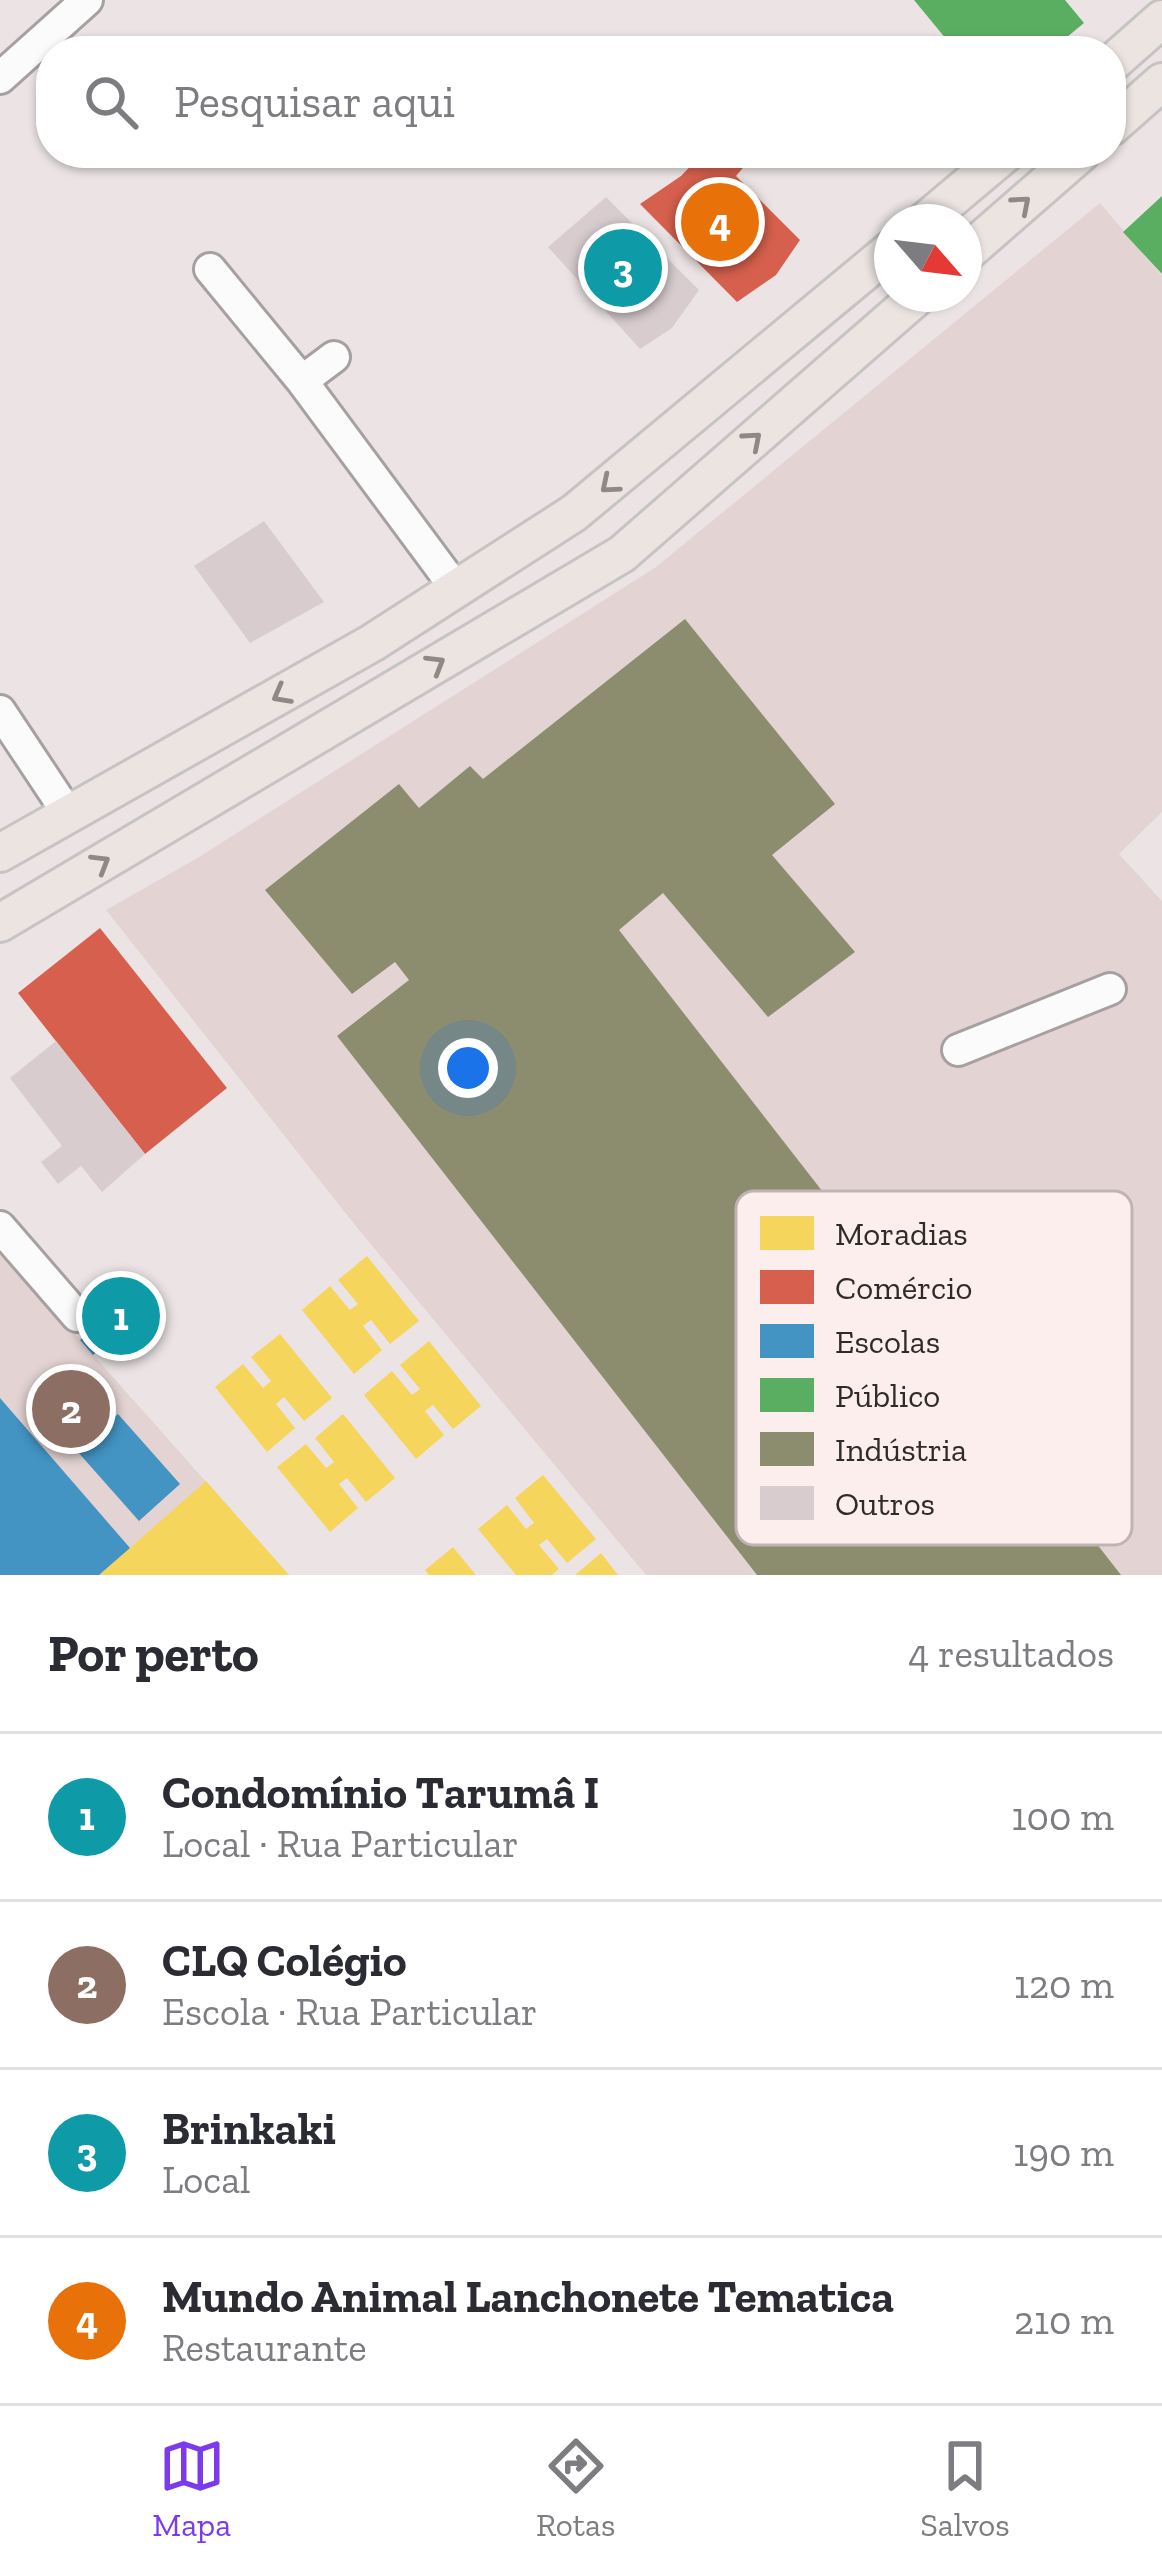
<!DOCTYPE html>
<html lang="pt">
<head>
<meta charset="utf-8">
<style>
  :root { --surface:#fff; --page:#f7f7f7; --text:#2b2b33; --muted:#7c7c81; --line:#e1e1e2; --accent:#7c3aed }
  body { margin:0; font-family:"Zilla Slab",serif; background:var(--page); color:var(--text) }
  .compass { position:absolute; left:874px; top:204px; width:108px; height:108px; border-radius:50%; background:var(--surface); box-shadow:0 3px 9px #0004; rotate:118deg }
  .you { position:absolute; left:468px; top:1068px; width:42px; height:42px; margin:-30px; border:9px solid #fff; border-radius:50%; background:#1a73e8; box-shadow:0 0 0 18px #1a73e833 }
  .badge { display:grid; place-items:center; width:78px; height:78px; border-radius:50%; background:var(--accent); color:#fff; font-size:39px; font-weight:700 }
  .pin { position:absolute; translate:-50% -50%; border:6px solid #fff; box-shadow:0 3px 12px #0006 }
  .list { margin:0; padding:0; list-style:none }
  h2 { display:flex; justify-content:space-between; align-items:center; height:156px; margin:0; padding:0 48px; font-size:51px }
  h2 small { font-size:39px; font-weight:400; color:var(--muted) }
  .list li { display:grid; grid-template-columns:78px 1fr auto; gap:36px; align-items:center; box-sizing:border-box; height:168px; padding:0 48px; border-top:3px solid var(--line) }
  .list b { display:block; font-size:45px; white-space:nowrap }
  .list p { margin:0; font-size:39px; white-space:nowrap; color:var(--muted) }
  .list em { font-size:39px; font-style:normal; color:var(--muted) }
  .icon { flex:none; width:66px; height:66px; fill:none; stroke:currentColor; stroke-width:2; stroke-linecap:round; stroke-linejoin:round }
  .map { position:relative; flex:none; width:1162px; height:1575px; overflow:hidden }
  .search { position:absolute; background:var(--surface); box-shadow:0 3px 9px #0004; left:36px; right:36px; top:36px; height:132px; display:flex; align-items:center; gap:30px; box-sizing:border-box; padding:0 42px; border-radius:48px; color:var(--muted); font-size:45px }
  .sheet { height:828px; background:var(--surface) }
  nav { display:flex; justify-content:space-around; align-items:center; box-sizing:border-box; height:168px; border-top:3px solid var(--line); background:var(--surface); font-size:33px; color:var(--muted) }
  nav a { display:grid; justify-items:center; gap:6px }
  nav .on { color:var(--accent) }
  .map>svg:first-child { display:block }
</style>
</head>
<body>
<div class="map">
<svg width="1162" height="1575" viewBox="0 0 1162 1575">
  <rect width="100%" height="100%" fill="#ece4e4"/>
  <path fill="#e3d4d3" d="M1100 203 1162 276V812L1119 854 1162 901V1575H646L359 1230 106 910 199 857 656 567Z
    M0 1247 80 1340 289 1575H0Z"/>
  <path fill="#f6d55c" d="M367 1256 419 1321 390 1344 371 1320 363 1326 382 1350 354 1374 302 1310 330 1286 350 1310 358 1304 338 1280Z
    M125 1301 137 1316 118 1332 106 1317Z
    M280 1334 332 1398 304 1421 284 1397 276 1404 295 1428 267 1452 215 1387 243 1364 263 1388 271 1381 251 1357Z
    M429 1341 481 1406 453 1429 433 1405 425 1411 444 1435 416 1459 364 1395 392 1371 412 1395 420 1389 400 1365Z
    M343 1414 395 1478 366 1502 347 1478 339 1484 358 1508 330 1532 277 1467 306 1444 326 1468 334 1462 315 1438Z
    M543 1475 596 1539 567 1563 547 1539 539 1545 559 1569 552 1575H516L478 1529 507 1505 526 1529 534 1523 515 1498Z
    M206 1481 289 1575H99L130 1548Z
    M453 1547 476 1575H429L425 1570Z
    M601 1553 618 1575H575Z"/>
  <path fill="#d6604d" d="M703 153H739L748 162 736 176 800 240 776 275 737 302 640 204 681 176Z
    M100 928 227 1088 145 1154 18 993Z"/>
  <path fill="#4393c3" d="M125 1301 137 1316 93 1355 80 1340Z
    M0 1398 130 1548 99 1575H0Z
    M118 1414 180 1484 139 1521 77 1451Z"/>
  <path fill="#5aae61" d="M914 0H1065L1084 23 1050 51H956Z
    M1162 196V274L1123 232Z"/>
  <path fill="#8c8c6e" d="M685 619 835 804 772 855 855 952 768 1017 663 893 619 930 1121 1575H757L337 1036 409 980 395 962 352 994 265 890 399 784 419 808 470 766 483 779Z"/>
  <path fill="#d8cccf" d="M606 197 699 290 672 328 640 349 548 247Z
    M264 521 324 602 250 643 194 566Z
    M56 1041 145 1154 102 1192 81 1166 58 1184 41 1162 62 1146 10 1078Z"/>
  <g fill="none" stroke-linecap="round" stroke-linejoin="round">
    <defs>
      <path id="minor" d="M0 78 87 0
        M210 269 302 381 457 590
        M302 381 334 357
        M0 711 69 815
        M958 1050 1110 989
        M0 1227 77 1316"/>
      <path id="major" d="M1111 64 1162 19
        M1111 127 1162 82
        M924 222 1006 153
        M964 255 1081 153
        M0 853 372 643 574 513 892 249
        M0 923 622 554 920 294"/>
    </defs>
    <use href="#minor" stroke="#a6a0a0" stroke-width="36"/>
    <use href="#major" stroke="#c6c3c3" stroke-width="42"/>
    <use href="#minor" stroke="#fcfbfb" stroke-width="30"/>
    <use href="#major" stroke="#ebe4e1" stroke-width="36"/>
  </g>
  <defs><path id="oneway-chevron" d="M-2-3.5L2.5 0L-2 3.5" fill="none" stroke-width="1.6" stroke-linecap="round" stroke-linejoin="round" transform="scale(3)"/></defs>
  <g stroke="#8e8886">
    <use href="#oneway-chevron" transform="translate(1022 204) rotate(-41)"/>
    <use href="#oneway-chevron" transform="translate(753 440) rotate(-41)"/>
    <use href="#oneway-chevron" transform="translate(609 485) rotate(140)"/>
    <use href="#oneway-chevron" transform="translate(436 664) rotate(-31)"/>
    <use href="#oneway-chevron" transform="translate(281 695) rotate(151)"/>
    <use href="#oneway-chevron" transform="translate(101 863) rotate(-31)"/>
  </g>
  <rect x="736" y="1191" width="396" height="354" rx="18" fill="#fceeed" stroke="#bfb4b3" stroke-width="3"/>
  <rect x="760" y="1216" width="54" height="34" fill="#f6d55c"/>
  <rect x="760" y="1270" width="54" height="34" fill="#d6604d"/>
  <rect x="760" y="1324" width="54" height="34" fill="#4393c3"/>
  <rect x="760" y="1378" width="54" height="34" fill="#5aae61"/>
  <rect x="760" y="1432" width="54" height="34" fill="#8c8c6e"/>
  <rect x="760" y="1486" width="54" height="34" fill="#d8cccf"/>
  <g font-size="33" fill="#302b2b">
    <text x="835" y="1245">Moradias</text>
    <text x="835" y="1299">Comércio</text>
    <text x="835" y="1353">Escolas</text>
    <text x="835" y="1407">Público</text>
    <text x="835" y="1461">Indústria</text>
    <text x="835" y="1515">Outros</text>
  </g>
</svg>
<svg class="compass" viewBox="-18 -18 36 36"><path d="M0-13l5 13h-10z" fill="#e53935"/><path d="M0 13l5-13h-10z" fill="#7c7c81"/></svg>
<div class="you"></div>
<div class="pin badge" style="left:121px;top:1316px;background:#0f9aa8">1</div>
<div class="pin badge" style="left:71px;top:1409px;background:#8d6e63">2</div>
<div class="pin badge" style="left:623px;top:268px;background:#0f9aa8">3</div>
<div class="pin badge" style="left:720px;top:222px;background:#e8710a">4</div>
<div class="search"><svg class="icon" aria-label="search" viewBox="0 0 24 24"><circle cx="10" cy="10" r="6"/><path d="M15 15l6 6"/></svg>Pesquisar aqui</div>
</div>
<section class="sheet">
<h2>Por perto<small>4 resultados</small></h2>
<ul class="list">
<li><span class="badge" style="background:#0f9aa8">1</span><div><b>Condomínio Tarumâ I</b><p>Local · Rua Particular</p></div><em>100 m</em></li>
<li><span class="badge" style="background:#8d6e63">2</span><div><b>CLQ Colégio</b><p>Escola · Rua Particular</p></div><em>120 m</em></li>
<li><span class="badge" style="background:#0f9aa8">3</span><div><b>Brinkaki</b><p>Local</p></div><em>190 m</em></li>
<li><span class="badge" style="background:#e8710a">4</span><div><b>Mundo Animal Lanchonete Tematica</b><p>Restaurante</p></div><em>210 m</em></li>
</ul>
</section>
<nav>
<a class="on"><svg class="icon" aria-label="map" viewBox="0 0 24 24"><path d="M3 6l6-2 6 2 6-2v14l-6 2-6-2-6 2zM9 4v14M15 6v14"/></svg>Mapa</a>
<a><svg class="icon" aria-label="directions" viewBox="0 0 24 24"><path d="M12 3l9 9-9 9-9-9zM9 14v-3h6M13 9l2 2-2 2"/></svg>Rotas</a>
<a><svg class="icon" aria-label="saved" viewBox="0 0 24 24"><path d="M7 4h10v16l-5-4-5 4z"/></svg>Salvos</a>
</nav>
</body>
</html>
